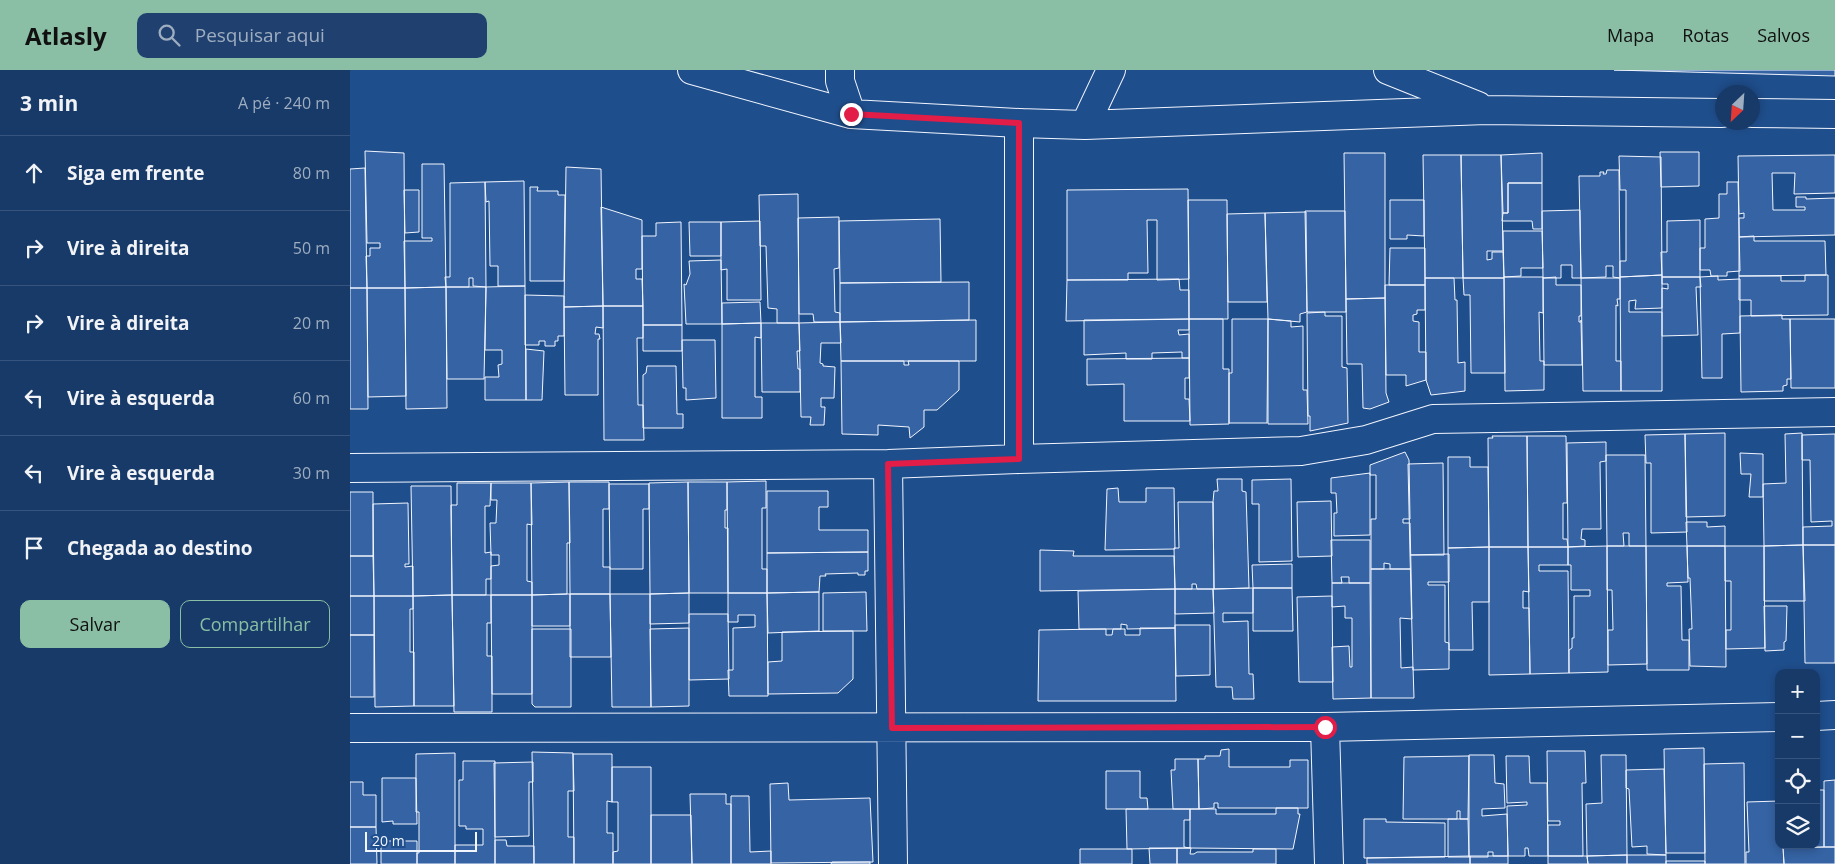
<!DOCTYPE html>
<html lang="pt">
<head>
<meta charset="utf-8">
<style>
  :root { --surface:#173a69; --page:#20416f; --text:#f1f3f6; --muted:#9eadc0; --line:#36547d; --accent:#8abfa5 }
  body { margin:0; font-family:"Open Sans",sans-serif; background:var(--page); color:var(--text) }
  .controls { position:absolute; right:15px; bottom:15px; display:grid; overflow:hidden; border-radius:10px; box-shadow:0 2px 8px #0003 }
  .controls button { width:45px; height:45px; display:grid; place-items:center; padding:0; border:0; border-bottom:1px solid var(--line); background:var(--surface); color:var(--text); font:25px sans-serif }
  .compass { position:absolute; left:1365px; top:15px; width:45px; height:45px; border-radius:50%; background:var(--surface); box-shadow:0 2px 8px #0003; rotate:205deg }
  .scale { position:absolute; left:15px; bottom:12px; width:112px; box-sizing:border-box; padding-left:5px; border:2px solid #f2f6ff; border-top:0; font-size:14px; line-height:18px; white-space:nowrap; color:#f2f6ff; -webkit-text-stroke:4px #1f4e8c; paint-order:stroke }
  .stop { position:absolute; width:15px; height:15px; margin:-11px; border:4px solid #e11d48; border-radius:50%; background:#fff }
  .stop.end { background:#e11d48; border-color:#fff; box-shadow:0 1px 5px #0008 }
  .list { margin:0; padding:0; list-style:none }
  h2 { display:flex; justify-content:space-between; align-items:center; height:65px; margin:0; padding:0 20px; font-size:21px }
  h2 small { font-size:16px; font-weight:400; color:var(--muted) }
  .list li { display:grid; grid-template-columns:32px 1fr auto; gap:15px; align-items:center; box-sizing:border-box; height:75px; padding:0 20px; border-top:1px solid var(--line) }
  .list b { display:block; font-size:19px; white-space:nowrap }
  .list em { font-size:16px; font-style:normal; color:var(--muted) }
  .actions { display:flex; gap:10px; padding:15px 20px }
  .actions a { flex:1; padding:11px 0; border:1px solid var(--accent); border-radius:10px; text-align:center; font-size:18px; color:var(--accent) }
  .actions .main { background:var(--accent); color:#111 }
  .icon { flex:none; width:28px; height:28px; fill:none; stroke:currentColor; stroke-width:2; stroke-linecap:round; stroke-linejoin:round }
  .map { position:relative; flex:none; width:1485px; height:794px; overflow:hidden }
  header { display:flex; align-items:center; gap:30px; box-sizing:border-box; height:70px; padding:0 25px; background:var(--accent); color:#111 }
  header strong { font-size:24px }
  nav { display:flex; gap:28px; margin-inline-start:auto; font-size:18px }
  .search { width:350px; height:45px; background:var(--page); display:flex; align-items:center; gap:12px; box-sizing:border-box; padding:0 18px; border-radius:10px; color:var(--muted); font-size:19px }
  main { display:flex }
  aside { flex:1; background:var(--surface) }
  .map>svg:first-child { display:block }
</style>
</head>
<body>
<header>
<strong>Atlasly</strong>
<div class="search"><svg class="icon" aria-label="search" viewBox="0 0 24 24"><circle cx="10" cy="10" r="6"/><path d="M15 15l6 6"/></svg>Pesquisar aqui</div>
<nav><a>Mapa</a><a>Rotas</a><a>Salvos</a></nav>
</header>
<main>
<aside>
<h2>3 min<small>A pé · 240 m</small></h2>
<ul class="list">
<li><svg class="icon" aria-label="ahead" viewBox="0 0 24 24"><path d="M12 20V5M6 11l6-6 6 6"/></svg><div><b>Siga em frente</b></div><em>80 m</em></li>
<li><svg class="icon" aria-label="right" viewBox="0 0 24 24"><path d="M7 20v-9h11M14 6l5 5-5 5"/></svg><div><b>Vire à direita</b></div><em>50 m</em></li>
<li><svg class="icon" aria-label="right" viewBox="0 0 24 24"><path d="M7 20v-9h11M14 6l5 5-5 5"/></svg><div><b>Vire à direita</b></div><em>20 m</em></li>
<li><svg class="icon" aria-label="left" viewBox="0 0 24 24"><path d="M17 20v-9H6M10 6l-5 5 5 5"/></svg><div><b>Vire à esquerda</b></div><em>60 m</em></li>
<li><svg class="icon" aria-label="left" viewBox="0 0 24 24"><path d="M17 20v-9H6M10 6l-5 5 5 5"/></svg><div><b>Vire à esquerda</b></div><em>30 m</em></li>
<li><svg class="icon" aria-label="arrive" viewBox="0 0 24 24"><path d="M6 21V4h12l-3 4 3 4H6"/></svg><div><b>Chegada ao destino</b></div></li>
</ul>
<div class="actions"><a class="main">Salvar</a><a>Compartilhar</a></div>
</aside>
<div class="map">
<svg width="1485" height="794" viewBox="0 0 1485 794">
  <rect width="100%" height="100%" fill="#1f4e8c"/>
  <path fill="#3563a3" stroke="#f2f6ff" d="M1264 0H1485V6Z
    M15 81 54 83 55 218H17L16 186H20V178H30V173H17Z
    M1310 82H1349V116L1311 117Z
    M994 83H1035V228L996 229Z
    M1192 83V113H1158V143H1153L1151 85Z
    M1073 85H1111L1113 208H1075Z
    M1111 85H1151L1153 181H1137V190L1142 189V182H1153L1154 208H1113Z
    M1485 85V123L1444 124 1445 103H1422L1423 140H1455V137H1446V127H1456V129L1485 128V165L1389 167V148H1394V143L1389 144 1388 86Z
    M1269 86 1311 87 1312 205 1270 207V191H1276V120H1270Z
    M72 94H94L96 217 55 218 54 171H82V168H72Z
    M216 97 251 99 253 236 214 237Z
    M15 98 17 218H0V99Z
    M1257 100H1269L1270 208 1263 207V196H1256V207L1231 208 1229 106H1250V102H1254L1253 104H1256Z
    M174 111 175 216H148V196H140L139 131 136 132 135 112Z
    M135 112 136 217 123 216V208H119V217H96L95 207H100V113Z
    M1377 112H1388L1390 201 1377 202V206H1361L1360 200H1350V178H1355V149L1369 148V124H1377Z
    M1158 113H1192V159H1183L1182 151H1152L1153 143H1158Z
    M180 117H188L187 121H208V125H215L214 211H180Z
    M838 119 839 209 807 210V150H797L798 203H778V210H717V120Z
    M54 120H69V162L55 163Z
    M448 124 449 253H427V239L418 238 416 176H410L409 125Z
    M838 130H877L878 249H839Z
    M1040 130H1074V166L1057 165V169H1040Z
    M251 137 292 150V199H286V209H292L293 236H253Z
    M1230 140 1231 208H1222V195H1211V208H1193L1192 141Z
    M955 141H995L996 242H957Z
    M956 142 957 242 950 244V252L918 249 915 143Z
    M915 143 917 232H878L877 144Z
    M489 147V198L484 199 485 242 490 243V252H464L463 244H449L448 148Z
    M590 149 591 212 490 213 489 151Z
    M1350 150V207H1312L1311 182H1317V151Z
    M410 151 411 230H377V199L371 200V152Z
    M331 152 332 255H293L292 166H306V153Z
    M339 152H371V186H340Z
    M1153 161H1192L1193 198H1171V206L1154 207Z
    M1404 166V171H1475L1476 205 1389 206V167Z
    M1040 178H1075V215H1039Z
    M371 190 372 254H336L334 214 336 215 340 204 339 191Z
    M1312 205V238L1285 239 1286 230 1279 231V242H1312V321H1271L1270 207Z
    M1455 205H1478V245L1401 246V230H1389V206H1431V211H1455Z
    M1368 206V210L1390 209V263L1372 264V308H1352L1350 207Z
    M1154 207H1193V243L1189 242 1190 291H1194V320L1155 321Z
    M1206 207V215H1231V246H1229V252H1231V250L1232 295H1194L1193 208Z
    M1312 207H1350L1351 217H1346L1348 265 1312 266V218L1318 219V214H1312Z
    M1075 208H1104L1105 230H1107L1108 293 1115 292V321L1081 325 1076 310Z
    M1113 208H1154L1155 303H1121L1120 225H1114Z
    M1231 208H1270V229H1267L1268 236 1266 235V291H1271V321H1233Z
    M829 209 830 220H839V249L716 251 717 210Z
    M619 212V250L490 252V213Z
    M1035 215H1075V240H1067V244L1063 245V251L1069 252V282H1076V310L1056 316V305H1036Z
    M175 216 176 330H135V307H149L148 295 152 294V280H135L136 217Z
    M96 217H136L134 309H97Z
    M96 217 97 338 56 339 55 218Z
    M0 218H17L18 339H0Z
    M17 218H55L56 326 18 327Z
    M175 225 214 226V266H208V271H205V276H195V271H189V275H175Z
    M1035 228 1036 323 1039 332 1020 339 1013 338 1012 294H997L996 229Z
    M410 232 411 253 372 254V233Z
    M253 236H293V268H287L288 335H293L294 370H254Z
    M253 236V258L246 257 245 264H249L250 269H248V325H215L214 237Z
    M975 242V246H992V297L997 298 998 353 960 361V346H958L957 243Z
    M1432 245V249H1440L1441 309H1437V315L1433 316V321L1391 322 1390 246Z
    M839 249V260H828L829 265 839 264V288H832V282L802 283V289H776V283L734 285V250Z
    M839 249H873V299H879V354L840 355Z
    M882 249H918L917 353H879V303H882Z
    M918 249 941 251V257L953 256V320H957L958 354H918Z
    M1440 249H1485V318H1441Z
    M626 250V291H491L490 252Z
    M490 252 491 273H471L470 293 473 294V296L485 297 484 328H471V337H475L474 355H460L461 347H451L449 253Z
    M411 253H449L450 281H447L448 299H450V322H412Z
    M411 253V268L405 267V327H412V348H372V254Z
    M293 255H332V281H293Z
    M332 270H365L366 328 336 330V318H333Z
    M176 279 194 281 192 330H176Z
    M839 288V308H835V329H839L840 351H774V314L737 315V289Z
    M491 291H554V295H559L558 291H609V320L587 340H574V357L560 368 559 357 528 355V365L492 364Z
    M297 296H326L327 344H333V358H293V305L296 303Z
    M1375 363V446L1336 447 1335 364Z
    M1452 363 1453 475 1414 476 1413 414 1436 413 1435 364Z
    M1335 364 1337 462 1301 463V393H1296L1295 365Z
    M1485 364V475H1453V457L1482 456V451L1461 452 1460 390H1452V365Z
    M1142 366H1177L1178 477H1139L1138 368H1143Z
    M1177 366H1216L1217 433H1213V469H1217L1218 477H1178Z
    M1256 372V391L1250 392 1251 459H1232L1231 469 1235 470V476L1218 477 1217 373Z
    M1055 382 1059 390 1060 449H1053V453H1060L1061 499H1040V494L1034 493V499H1021V449H1026V405H1020V395Z
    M1390 383 1413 384V427H1399L1401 404H1391Z
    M1256 385H1295L1296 476H1279V463H1273L1274 476H1257Z
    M1098 387H1120V397H1138L1139 477 1098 478Z
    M1093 393 1094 485H1060L1058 394Z
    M1020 403V465L984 466V443H987L986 423H981V408Z
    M867 409H892V421L896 422 899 518 864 519 863 432 864 421H868Z
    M941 409 942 491 909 492V434H902V410Z
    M416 411V438H412V499H417V523H378L377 412Z
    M219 412 220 473H217V524L182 525 181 413Z
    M219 412H259V439H253V497H260V524H220Z
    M338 412H377V440H375V458H378V523H339Z
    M338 412 339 523 300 524 299 413Z
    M107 413H141L140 436H135V483L141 482V509H136V525H102L101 437V435H107Z
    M141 413H181L182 455 177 454V511L182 512V525H141V496L149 495V485H141L140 453H146L147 430H141Z
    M259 414H299V439H293V499H260Z
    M61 416H101L102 525 63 526Z
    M768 418 769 432H796V418H824L825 479 755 480 757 419Z
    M417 421H478V437H469V460H518V482L417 483Z
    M0 422H23V486H0Z
    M981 431 982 486 948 487 947 432Z
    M828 432H863L864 519H847L846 514H842V519H825L824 478H829Z
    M58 433 59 494H55V497L63 496V526H24L23 434Z
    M1336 452H1357V457L1375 456V476H1337Z
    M981 470H1020V513H999V507H991L992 513H982Z
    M1453 475 1455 531H1414V476Z
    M1453 475H1485V593H1455Z
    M1257 476 1258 602 1219 603V580L1222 578V568H1224V526H1240V520H1221V495H1218V477Z
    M1257 476H1296L1297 594 1258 595V560H1263L1262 520H1257Z
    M1296 476H1337L1338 512 1317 513V516H1331L1332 570H1339V600H1297Z
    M1337 476H1375L1376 597 1340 596 1339 559H1342L1340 508H1338Z
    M1375 476H1414L1415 578 1376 579V560H1381V511H1375Z
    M1139 477H1178L1179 522 1173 521V538H1179L1180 604 1139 605Z
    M1139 477V532H1122L1123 580H1099L1098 478Z
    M1178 477H1218V495H1189V501H1218L1219 603 1180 604Z
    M690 480 724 481 723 486H824L825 519 690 521Z
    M518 482V501H515V505H508V503L475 504 476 506H470L469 522 417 523V483Z
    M1099 484V512H1078V515H1095V572L1099 573V599L1063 600 1060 485Z
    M0 486H23L24 526H0Z
    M942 494V518H903L902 495Z
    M1021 499H1061L1062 549 1050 548 1051 598 1063 597 1064 628H1021Z
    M982 513H1020L1021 628 983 629 982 577 999 576 1000 597H1002V548H995V536L982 537Z
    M903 518V543H873V552L898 551 899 604H903L904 629H883L882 617H866L863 519Z
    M903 518H942L943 561H903Z
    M825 519V558L777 559V555L771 554V559H729L728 521Z
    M825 519H863L864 543 825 544Z
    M469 522V561L418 563 417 523Z
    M516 522 517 561H473V523Z
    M339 523V553L300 554V524Z
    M378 523H417L418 626H379L378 600H383V558L405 557V545H388V552H378Z
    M217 524H220V556H182V525Z
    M220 524H260L261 587H220Z
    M260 524H300L301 637H262Z
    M102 525 104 636H64L63 526Z
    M102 525H141V553H137V586H142V642H104Z
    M141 525H182V624H142Z
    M0 526H24V565H0Z
    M24 526H63V539H60V582H64V636L25 637Z
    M982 526 983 612H949L947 527Z
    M1414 536H1437L1436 571 1434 572V580L1415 581Z
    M339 544H378L379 609 339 610Z
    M825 555H860V605L826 606Z
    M339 558V636L301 637 300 559Z
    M790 558H825L826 631H688L689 560 756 559V565H762L763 559H775V565H790Z
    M182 559H221V637H185L182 634Z
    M503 561V609L488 623 418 624V592L432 591V562Z
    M0 565H24V627H0Z
    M1354 678 1355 783H1316L1314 679Z
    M879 679V697H940V690H958V738H868V733H864V738L849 739 848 689H855V686H870L871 680Z
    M1197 681H1235L1236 713H1232L1233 786H1198V755H1210V751H1198Z
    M182 682 223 683 224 721H218V767H224V794H184Z
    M105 683V794H67V783H69V742H66V684Z
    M223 684H262V732L257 731V763H263V794H224Z
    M1119 685H1144L1145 713 1154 714 1155 738 1132 739V746L1157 744 1158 786H1143V782H1138V787H1119Z
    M1251 685H1276L1277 785 1237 786 1236 734 1252 733Z
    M1119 686 1118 749H1110V741H1107V749H1053L1054 687Z
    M1156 686H1179L1180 713H1197L1198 786H1179L1178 778H1175V786H1158L1157 736 1177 735V732L1157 733Z
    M825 689H848L849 739H823L821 700H825Z
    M113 691H145V794H105V775H133V759H116V756H109V710H113Z
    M183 692V712H179V766L145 767 144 693Z
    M1394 693 1395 794H1355L1354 694Z
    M262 697H301V794H263V782L268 781V732H262Z
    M1314 699 1316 785 1297 784V776L1282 777 1279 719 1276 718V700Z
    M756 701H790V728H797L798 739H756Z
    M32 708H66L67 754H43V751L32 752Z
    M1485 710V777H1474V711Z
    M0 712H13V725H26V757H0Z
    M438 713 439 730 520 728 523 792 421 793 420 714Z
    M1466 720H1474V777L1433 778V775H1466Z
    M340 724H376V734H381V794H342Z
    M381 726H399L400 782 421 781V794H381Z
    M1429 731V775H1433L1434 794H1396V782H1399L1397 732Z
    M926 738H948V744H950L943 779 840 778V739H866V744H926Z
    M776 739H840V750H834V777L840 778 777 779Z
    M301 745H341L342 794H301Z
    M1014 749H1036V752L1095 753V787L1014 788Z
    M1098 749H1118L1119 787H1098Z
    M0 757H26L27 794H0Z
    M145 770H156L157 776H184V794H145Z
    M31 771H67V794H31Z
    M1474 777H1485V794H1434L1433 778Z
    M799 778H827V794H800Z
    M827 778H841L840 784H844L847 782H903V779H926V794H827Z
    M730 779H782V794H730Z
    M1277 785V794H1238L1237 786Z
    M1277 785H1316V794H1277Z
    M1120 786H1158V794H1120Z
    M1120 786V794H1017V788Z
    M1198 786H1237L1238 794H1198Z
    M1316 791H1355V794H1316Z
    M482 792H520V794H481Z"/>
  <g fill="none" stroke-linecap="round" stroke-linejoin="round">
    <defs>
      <path id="minor" d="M669 53V389
        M538 394 543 794
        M0 398 538 394 669 389 951 381 1016 370 1083 349 1485 342
        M1466 646 1485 645
        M975 657 979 794
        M0 658 975 657 1429 647"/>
      <path id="tertiary" d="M342 0 501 44 669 53 735 55 1136 40 1372 43
        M490 0V11L501 44
        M1038 0 1128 36
        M1402 43 1485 44
        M735 55 761 0"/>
    </defs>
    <use href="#minor" stroke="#f2f6ff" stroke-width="30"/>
    <use href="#tertiary" stroke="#f2f6ff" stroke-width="30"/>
    <use href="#minor" stroke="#1f4e8c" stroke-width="28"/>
    <use href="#tertiary" stroke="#1f4e8c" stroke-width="28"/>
  </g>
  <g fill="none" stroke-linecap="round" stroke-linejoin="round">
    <path stroke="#e11d48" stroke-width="6" d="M501 44 669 53V389L538 394 542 658 975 657"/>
  </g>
</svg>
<div class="controls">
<button>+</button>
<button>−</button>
<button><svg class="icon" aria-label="locate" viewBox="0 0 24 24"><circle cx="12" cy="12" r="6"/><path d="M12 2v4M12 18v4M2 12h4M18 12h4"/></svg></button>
<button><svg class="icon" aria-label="layers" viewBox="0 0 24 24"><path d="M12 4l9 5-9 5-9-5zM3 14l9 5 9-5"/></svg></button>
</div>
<svg class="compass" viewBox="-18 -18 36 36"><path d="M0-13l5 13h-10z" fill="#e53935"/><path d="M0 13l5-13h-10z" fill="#9eadc0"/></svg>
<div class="scale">20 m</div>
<div class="stop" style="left:975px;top:657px"></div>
<div class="stop end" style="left:501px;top:44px"></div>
</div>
</main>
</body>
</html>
